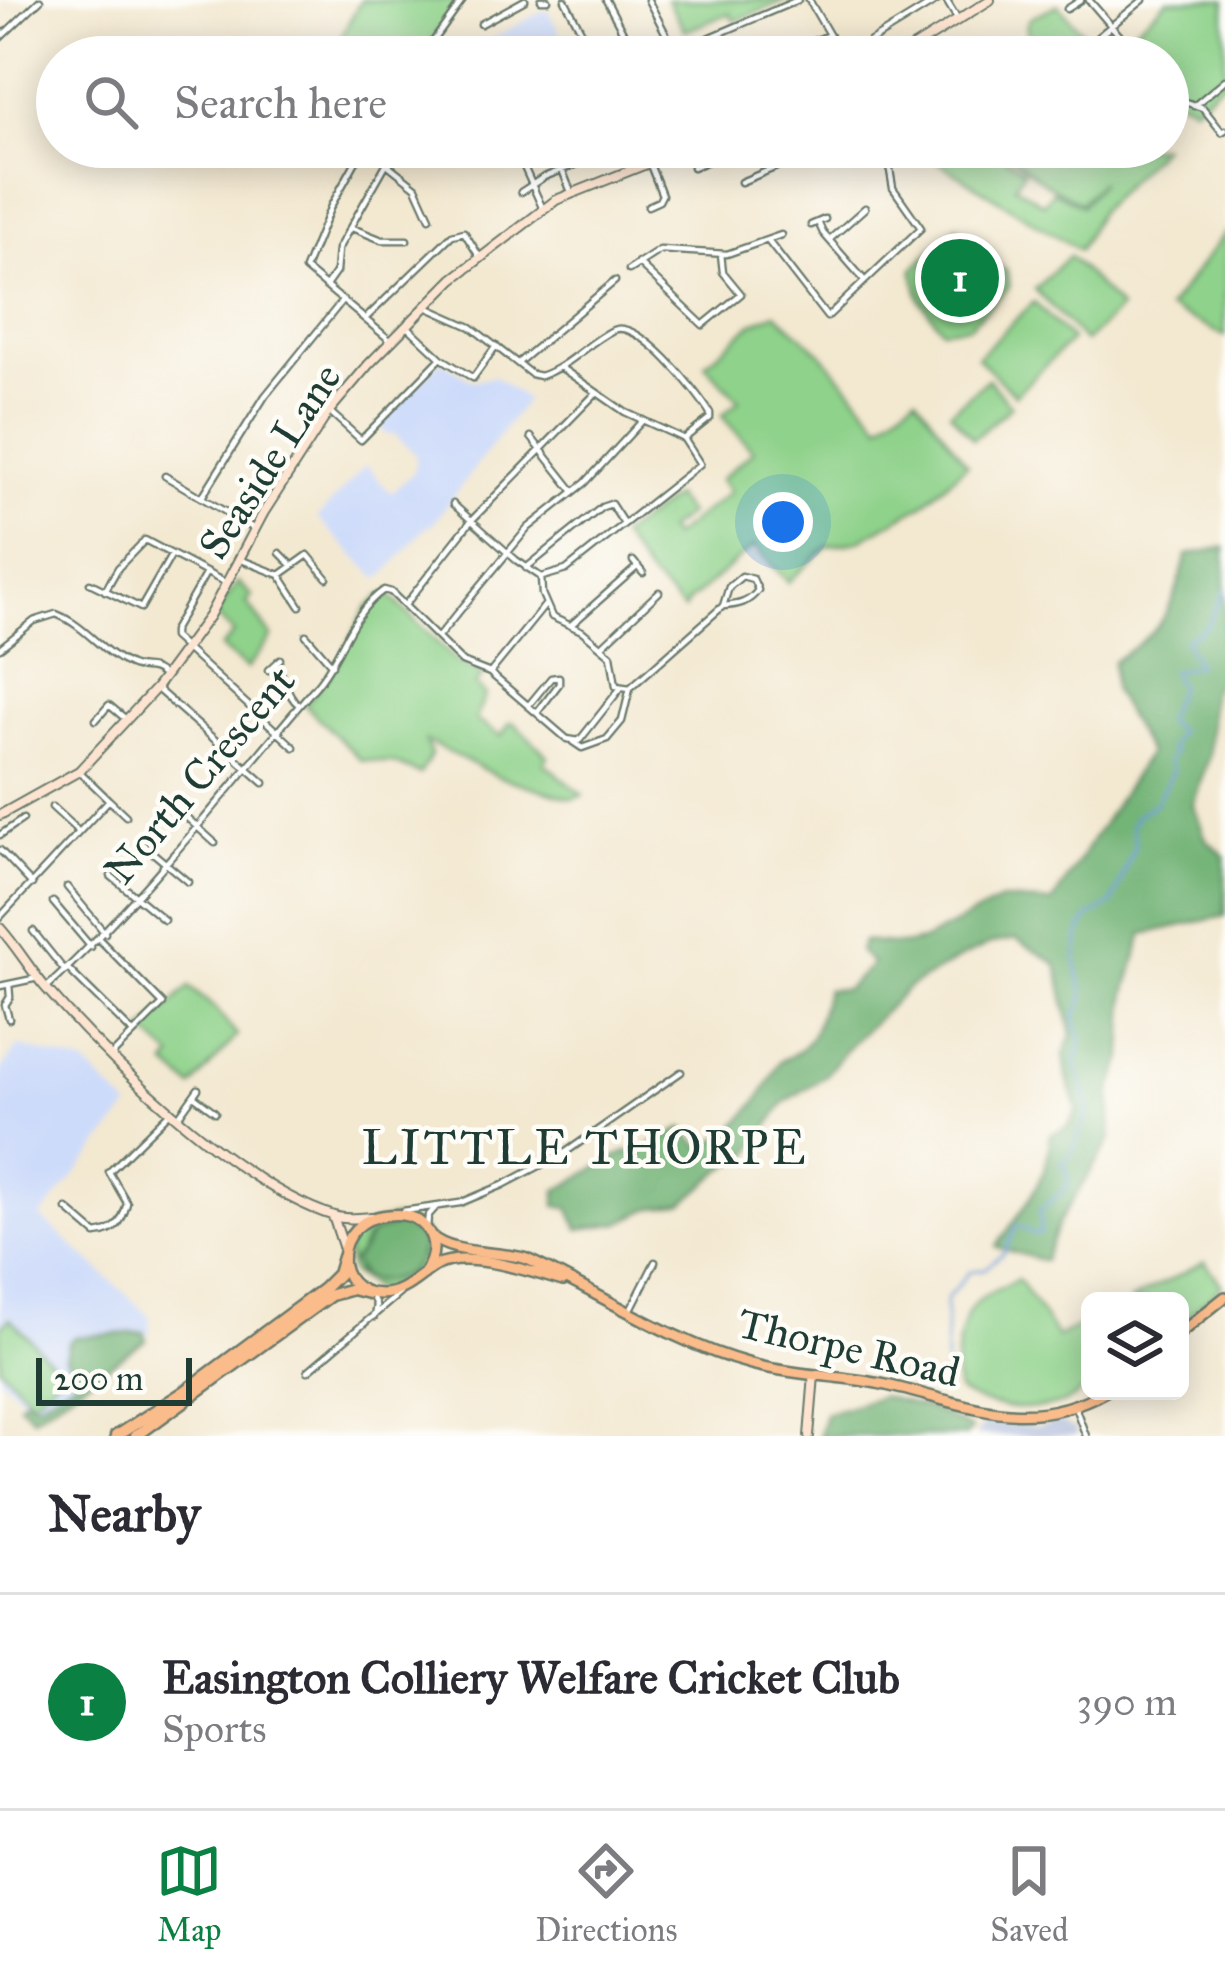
<!DOCTYPE html>
<html lang="en">
<head>
<meta charset="utf-8">
<style>
  :root { --surface:#fff; --page:#f2f2f3; --text:#2b2b33; --muted:#7c7c81; --line:#e1e1e2; --accent:#0b8043 }
  body { margin:0; font-family:"IM FELL Great Primer",serif; background:var(--page); color:var(--text) }
  .controls { position:absolute; right:36px; bottom:36px; display:grid; overflow:hidden; border-radius:18px; box-shadow:0 6px 30px #0003 }
  .controls button { width:108px; height:108px; display:grid; place-items:center; padding:0; border:0; border-bottom:3px solid var(--line); background:var(--surface); color:var(--text); font:60px sans-serif }
  .scale { position:absolute; left:36px; bottom:30px; width:156px; box-sizing:border-box; padding-left:12px; border:6px solid #1f3d34; border-top:0; font-size:33px; line-height:42px; white-space:nowrap; color:#1f3d34; -webkit-text-stroke:9px #fdfcf7; paint-order:stroke }
  .you { position:absolute; left:783px; top:522px; width:42px; height:42px; margin:-30px; border:9px solid #fff; border-radius:50%; background:#1a73e8; box-shadow:0 0 0 18px #1a73e833 }
  .badge { display:grid; place-items:center; width:78px; height:78px; border-radius:50%; background:var(--accent); color:#fff; font-size:39px; font-weight:700 }
  .pin { position:absolute; translate:-50% -50%; border:6px solid #fff; box-shadow:0 3px 12px #0006 }
  .list { margin:0; padding:0; list-style:none }
  h2 { display:flex; justify-content:space-between; align-items:center; height:156px; margin:0; padding:0 48px; font-size:51px }
  h2 small { font-size:39px; font-weight:400; color:var(--muted) }
  .list li { display:grid; grid-template-columns:78px 1fr auto; gap:36px; align-items:center; box-sizing:border-box; height:216px; padding:0 48px; border-top:3px solid var(--line) }
  .list b { display:block; font-size:45px; white-space:nowrap }
  .list p { margin:0; font-size:39px; white-space:nowrap; color:var(--muted) }
  .list em { font-size:39px; font-style:normal; color:var(--muted) }
  .icon { flex:none; width:66px; height:66px; fill:none; stroke:currentColor; stroke-width:2; stroke-linecap:round; stroke-linejoin:round }
  .map { position:relative; flex:none; width:1225px; height:1436px; overflow:hidden }
  .search { position:absolute; background:var(--surface); box-shadow:0 6px 30px #0003; left:36px; right:36px; top:36px; height:132px; display:flex; align-items:center; gap:30px; box-sizing:border-box; padding:0 42px; border-radius:66px; color:var(--muted); font-size:45px }
  .sheet { height:372px; background:var(--surface) }
  nav { display:flex; justify-content:space-around; align-items:center; box-sizing:border-box; height:168px; border-top:3px solid var(--line); background:var(--surface); font-size:33px; color:var(--muted) }
  nav a { display:grid; justify-items:center; gap:6px }
  nav .on { color:var(--accent) }
  .map>svg:first-child { display:block }
</style>
</head>
<body>
<div class="map">
<svg width="1225" height="1436" viewBox="0 0 1225 1436">
  <rect width="100%" height="100%" fill="#fdfcf7"/>
  <filter id="ink" filterUnits="userSpaceOnUse"><feTurbulence type="fractalNoise" baseFrequency=".00833" numOctaves="2"/><feDisplacementMap in="SourceGraphic" scale="24" xChannelSelector="R" yChannelSelector="G"/><feConvolveMatrix kernelMatrix="1 2 1 2 8 2 1 2 1" color-interpolation-filters="sRGB"/></filter>
  <filter id="wash" filterUnits="userSpaceOnUse"><feTurbulence type="fractalNoise" baseFrequency=".004" numOctaves="4" result="noise"/><feDisplacementMap in="SourceGraphic" scale="48" xChannelSelector="R" yChannelSelector="G"/><feGaussianBlur stdDeviation="2.7" result="paint"/><feColorMatrix in="noise" values="0 0 0 0 0 0 0 0 0 0 0 0 0 0 0 0 0 1.4 0 .05"/><feComposite in="paint" operator="in"/></filter>
  <g filter="url(#wash)">
    <rect width="100%" height="100%" fill="#f3e8d0"/>
    <path fill="#cddbfa" d="M547 9 573 57H467L466 53Z
      M441 361 473 381 494 376 526 400 431 526 425 528 383 577H376L317 518 366 465 391 493 414 472 416 455 393 433 389 436 377 426Z
      M18 1046 84 1064 130 1108 41 1217 150 1316V1332L34 1408 0 1378V1071Z"/>
    <path fill="#b9c5de" d="M985 1421 1037 1427 1058 1421 1076 1429 1077 1436H975Z"/>
    <path fill="#8fd28b" stroke="#578860" stroke-width="3" fill-rule="evenodd" d="M361 0H461L420 57H358L339 40Z
      M667 0H788L734 21 730 13 685 31Z
      M1168 0H1225V80L1194 106 1174 98 1168 91V57H1138L1123 39Z
      M1058 5 1100 51 1097 57H1035C1023 18 1019 22 1058 5Z
      M923 147H990L1024 171 1015 186 1044 204 1053 191 1082 206 1101 181 1081 203 1042 181 1000 147H1161L1099 211 1079 250 943 165Z
      M957 227 980 255 1006 271 1009 287 969 326 942 329 920 299 913 269Z
      M1225 233V336L1168 308Z
      M1069 256 1120 309 1085 342 1035 289Z
      M1034 302 1071 340 1015 395 977 357Z
      M776 313 821 353 881 424 916 396 967 464 922 505 858 541 828 546 788 582 754 546 689 601 684 610 646 573 620 536 674 497 688 514 667 530 673 537 730 492 720 480 753 451 722 416 739 400 705 364 753 323Z
      M988 379 1011 406 973 439 950 412Z
      M238 582 252 596 247 603 272 637 247 669 221 648 234 633 215 615Z
      M382 595 390 596 458 663 484 675 475 684 485 695 476 720 501 736 510 723H514L548 756 544 763 583 795 572 799 499 777 426 741 431 755 420 774 393 763 361 760 305 705 336 666 367 608Z
      M189 987 216 1009 237 1036 192 1087 167 1065 173 1057 144 1031Z
      M391 1218C457 1225 428 1286 375 1290L352 1273C337 1235 360 1227 391 1218ZM402 1224 421 1239 422 1254 408 1275C388 1277 375 1289 356 1272 361 1236 367 1231 402 1224Z
      M1205 1262 1222 1285 1180 1323V1301H1129Z
      M1018 1279 1057 1337 1090 1321 1091 1391 1083 1390C1059 1418 987 1411 958 1391 952 1371 959 1321 974 1305 985 1293 1004 1287 1018 1279Z
      M10 1318 62 1373 32 1401 0 1367V1328Z"/>
    <path fill="#73b477" stroke="#497856" stroke-width="3" d="M1225 547V663L1211 694 1209 756 1193 805 1206 839 1225 856V916L1143 934 1126 993 1123 1059 1111 1091V1139L1059 1222 1044 1261 996 1247C1020 1212 1051 1179 1050 1135L1068 1127 1078 1110 1068 1082 1064 1055 1072 1035 1057 964 1016 939 993 943 963 957 909 987 850 1045 825 1076 784 1103 750 1154 722 1170 684 1203 649 1209 620 1223 579 1229 569 1208 556 1206 557 1190C583 1178 603 1161 629 1151L635 1153 684 1128 701 1147C738 1134 764 1096 780 1061 816 1048 817 1024 826 990L846 989 872 964 859 951 863 941 903 945 922 941 1002 900 1052 903 1148 753 1113 690V661C1164 631 1172 610 1187 555Z
      M402 1224 421 1239C423 1273 394 1286 364 1279L352 1261C379 1236 354 1235 402 1224Z
      M144 1332 146 1340 33 1417 19 1404 25 1398 36 1404 78 1378 65 1357 68 1344 74 1337Z
      M882 1396 931 1409 971 1429 966 1436H819L825 1414Z"/>
    <g fill="none" stroke-linecap="round" stroke-linejoin="round">
      <path stroke="#6b9cd5" stroke-width="3" d="M946 1385V1299L970 1271 985 1269 1004 1252 1017 1225 1036 1235 1041 1233 1040 1210 1066 1188 1068 1175 1062 1164 1073 1151 1089 1109 1076 1063 1082 1045 1075 1017 1084 998 1076 961 1080 933 1088 918 1112 904 1135 846 1132 824 1137 815 1155 804 1173 771 1168 760 1174 753 1169 749 1178 731 1165 721 1179 686 1171 672 1197 665 1185 640 1207 626 1225 590"/>
    </g>
  </g>
  <g filter="url(#ink)">
    <g fill="none" stroke-linecap="round" stroke-linejoin="round">
      <defs>
        <path id="street" d="M541 0H548
          M565 0 595 57
          M606 0 636 57
          M648 0 678 57
          M809 0 842 57
          M946 0 958 20
          M1089 0 1138 57
          M1067 9 1081 0
          M481 24 525 0
          M0 38 40 0
          M1094 40 1143 0
          M422 57 463 0
          M664 57 798 0
          M774 57 829 35
          M845 57 938 0
          M1168 91 1174 98 1203 108 1222 132 1225 130
          M1194 106 1225 80
          M364 147 331 206 305 269 391 341
          M515 147 542 207
          M553 147 571 192
          M632 147 638 166
          M387 164 416 187 430 218
          M693 167 743 147
          M741 182 824 147
          M521 192 544 177 621 147
          M648 206 659 201 662 195 649 162
          M818 222 823 233 865 281
          M811 225 825 219
          M352 228 382 240H407
          M829 240 865 208
          M768 241 827 317 921 228 893 188 886 147
          M638 263 703 325 741 294 723 272 721 254
          M629 270 660 250 727 254 781 235
          M326 286 336 272 338 249 393 152
          M426 307 471 327 531 374 540 376C568 367 587 343 613 330 639 318 697 392 710 413V418L684 439
          M365 319 452 235 464 232 479 256
          M407 326 441 358 473 378 496 346
          M519 362 615 281
          M329 411 361 440 441 358
          M531 437 572 489
          M165 476 253 528
          M202 497 265 396 343 300
          M453 504 516 560 541 577
          M280 553 293 566
          M239 559 280 575 300 606
          M633 561 643 573
          M526 568 602 507 611 504 624 524
          M206 573 173 631V637L294 747
          M280 575 308 555 327 578
          M541 577 542 594 552 617 582 631 611 655 616 686 630 688 723 606 729 587 742 576 753 579 758 590C749 603 738 605 723 606
          M542 577 566 570 700 464 684 439 625 412 560 367
          M90 583 141 608 172 554
          M105 591 118 568 145 540 226 583
          M405 605 471 521 596 393
          M571 625 638 566
          M306 635 332 665
          M438 637 528 528 585 483 643 420
          M602 646 659 592
          M0 648 34 621 56 614C85 625 102 653 130 665 145 672 148 662 165 677
          M275 664C287 677 285 694 299 705
          M268 670 280 659
          M490 673 546 604
          M156 688 264 783
          M528 706 551 678 559 677V684L537 713
          M96 720 109 705 127 720
          M573 742 582 748 607 739 622 721 630 688
          M79 771 109 800
          M52 807 79 832
          M175 807 215 843
          M0 835 23 819
          M140 842 188 882
          M0 850 32 884
          M111 876 164 920
          M67 887 105 933
          M53 902 91 947
          M0 917 109 800 126 816
          M33 931 65 971
          M100 940 163 1004 113 1054
          M68 969 132 1032
          M9 984 10 997 5 1005 9 1019
          M0 986 38 978
          M46 988C145 897 228 788 316 686 343 655 349 614 384 590L391 592 462 662 490 673 567 739 579 741 620 689
          M195 1097 215 1112
          M178 1117 198 1089
          M67 1209 96 1234C116 1232 122 1222 127 1203L109 1172 171 1111
          M403 1211 460 1203 503 1185 566 1152 681 1072
          M427 1228 428 1216 436 1207
          M371 1294 376 1305 374 1317
          M630 1311 655 1262
          M308 1371 400 1293
          M1075 1407 1086 1436"/>
        <path id="secondary" d="M898 57 990 0
          M0 815 79 771 156 688 209 616 264 512 329 411 369 364 453 279 556 200 689 147
          M0 928C17 947 29 968 45 987 110 1062 239 1186 334 1216 346 1220 359 1218 371 1217
          M333 1216 343 1246
          M809 1436 814 1375"/>
        <path id="primary" d="M430 1235C452 1256 498 1250 527 1259 600 1293 672 1343 751 1364 795 1376 841 1375 886 1385 968 1403 1025 1436 1106 1391
          M424 1274C433 1260 437 1245 428 1231 418 1216 404 1213 388 1215 330 1220 329 1294 381 1294 404 1294 419 1275 437 1265 467 1250 532 1272 563 1281
          M1180 1333 1225 1297"/>
        <path id="highway" d="M116 1436 184 1392 323 1289 338 1274 343 1257
          M136 1436 331 1295 352 1289 368 1293"/>
      </defs>
      <use href="#street" stroke="#69796b" stroke-width="9"/>
      <use href="#secondary" stroke="#69796b" stroke-width="12"/>
      <use href="#primary" stroke="#69796b" stroke-width="14"/>
      <use href="#highway" stroke="#69796b" stroke-width="15"/>
      <use href="#street" stroke="#fff" stroke-width="4.5"/>
      <use href="#secondary" stroke="#fde4d1" stroke-width="8"/>
      <use href="#primary" stroke="#fabc8b" stroke-width="9"/>
      <use href="#highway" stroke="#fabc8b" stroke-width="10"/>
    </g>
  </g>
  <g text-anchor="middle" dominant-baseline="central" stroke-width="9" stroke-linejoin="round" paint-order="stroke">
    <g font-size="42" fill="#1f3d34" stroke="#fdfcf7">
      <text transform="translate(270 461) rotate(-57)">Seaside Lane</text>
      <text transform="translate(200 775) rotate(-50)">North Crescent</text>
      <text transform="translate(849 1348) rotate(13)">Thorpe Road</text>
    </g>
    <g font-size="48" letter-spacing="3" fill="#1f3d34" stroke="#fdfcf7">
      <text x="585" y="1147">LITTLE THORPE</text>
    </g>
  </g>
</svg>
<div class="controls">
<button><svg class="icon" aria-label="layers" viewBox="0 0 24 24"><path d="M12 4l9 5-9 5-9-5zM3 14l9 5 9-5"/></svg></button>
</div>
<div class="scale">200 m</div>
<div class="you"></div>
<div class="pin badge" style="left:960px;top:278px">1</div>
<div class="search"><svg class="icon" aria-label="search" viewBox="0 0 24 24"><circle cx="10" cy="10" r="6"/><path d="M15 15l6 6"/></svg>Search here</div>
</div>
<section class="sheet">
<h2>Nearby<small></small></h2>
<ul class="list">
<li><span class="badge">1</span><div><b>Easington Colliery Welfare Cricket Club</b><p>Sports</p></div><em>390 m</em></li>
</ul>
</section>
<nav>
<a class="on"><svg class="icon" aria-label="map" viewBox="0 0 24 24"><path d="M3 6l6-2 6 2 6-2v14l-6 2-6-2-6 2zM9 4v14M15 6v14"/></svg>Map</a>
<a><svg class="icon" aria-label="directions" viewBox="0 0 24 24"><path d="M12 3l9 9-9 9-9-9zM9 14v-3h6M13 9l2 2-2 2"/></svg>Directions</a>
<a><svg class="icon" aria-label="saved" viewBox="0 0 24 24"><path d="M7 4h10v16l-5-4-5 4z"/></svg>Saved</a>
</nav>
</body>
</html>
